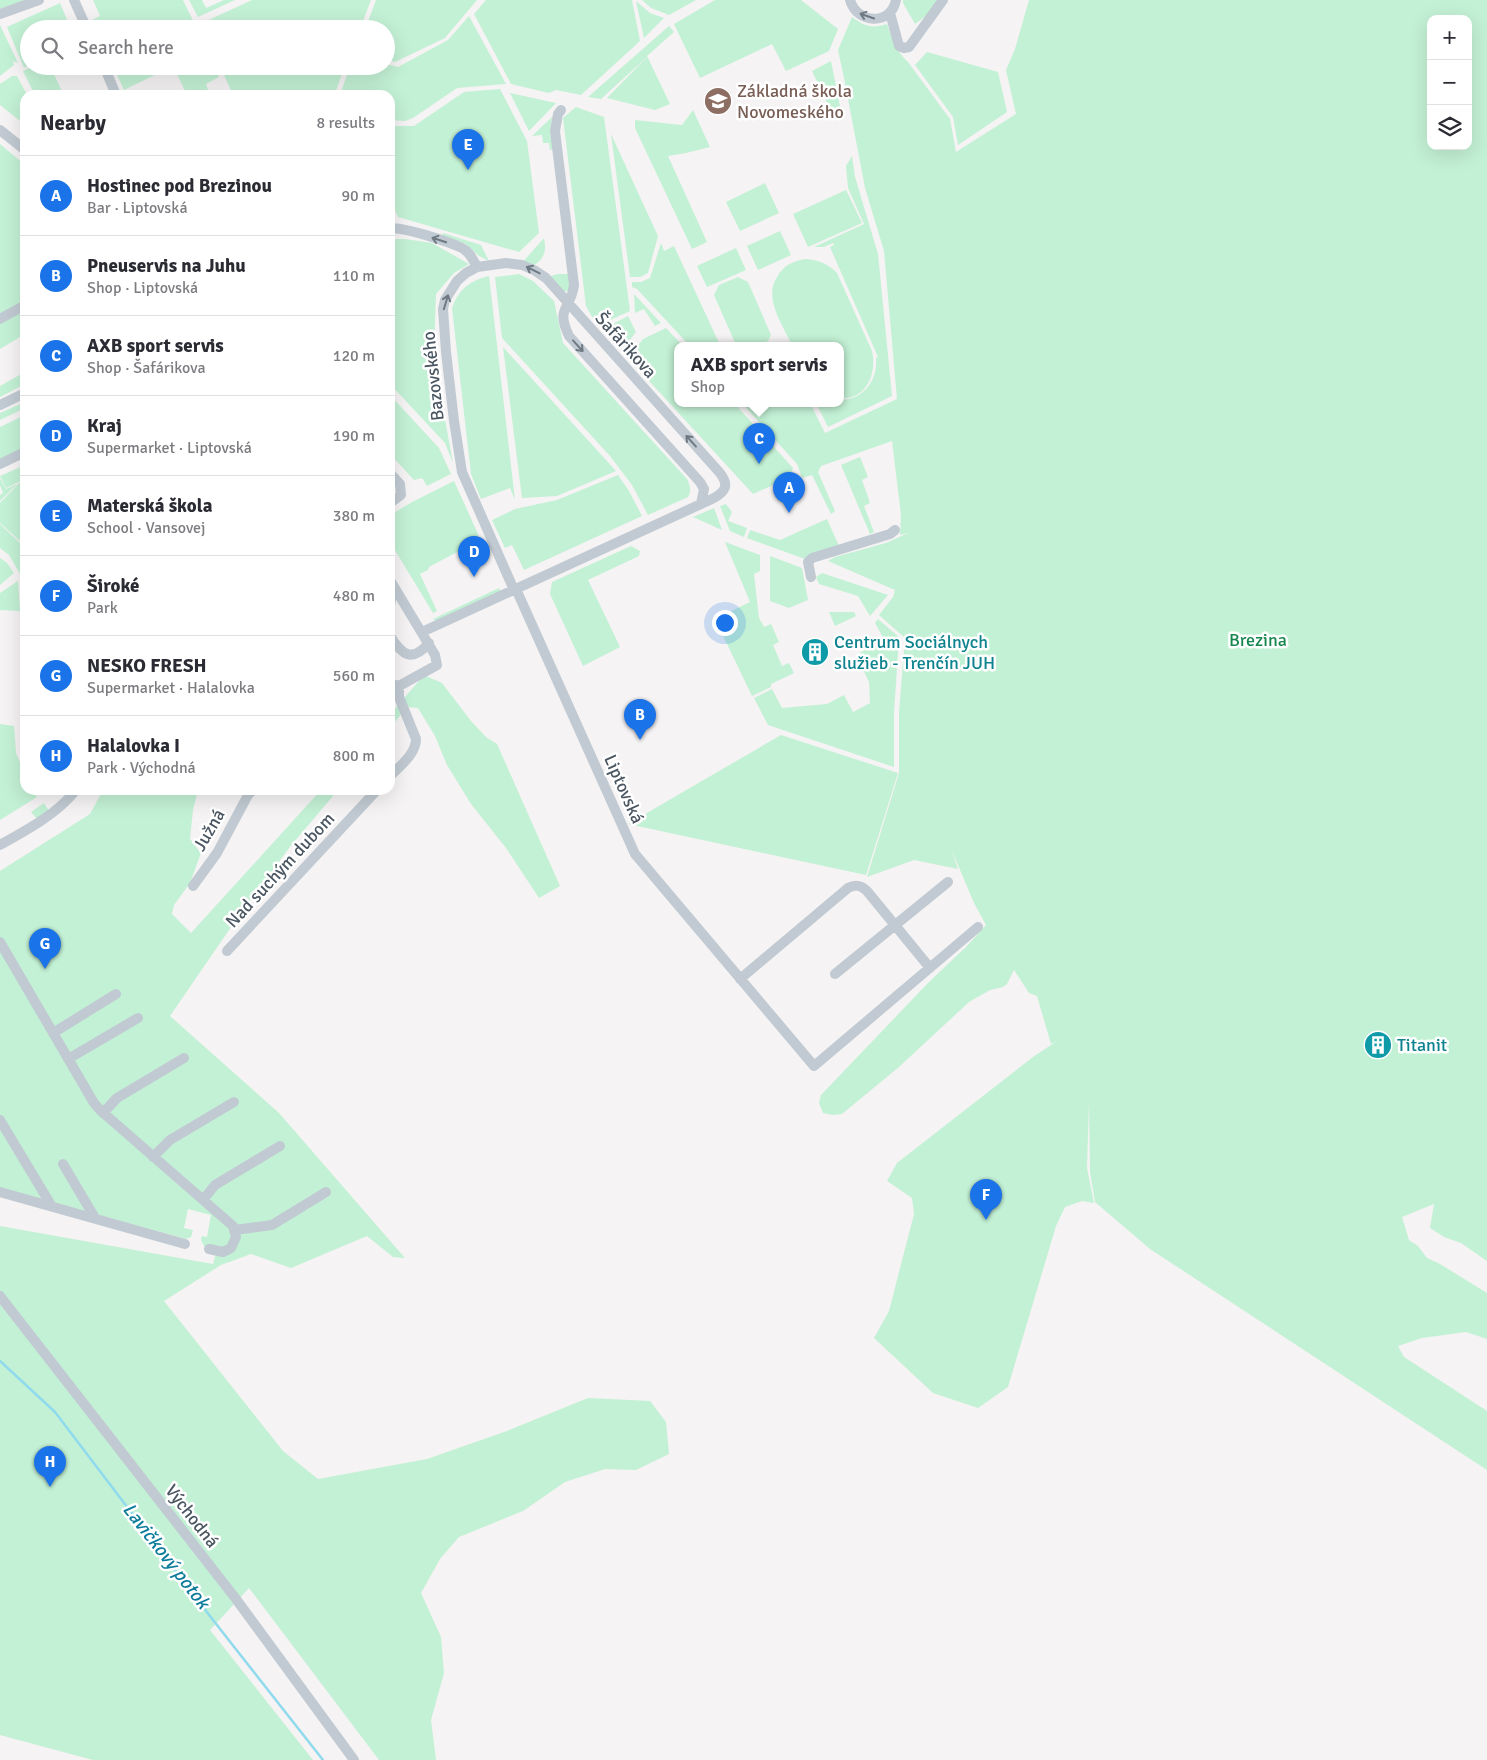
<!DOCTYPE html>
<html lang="en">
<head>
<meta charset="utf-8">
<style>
  :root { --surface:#fff; --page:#f7f7f7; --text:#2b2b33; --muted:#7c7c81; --line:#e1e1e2; --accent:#1a73e8 }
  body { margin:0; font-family:Signika,sans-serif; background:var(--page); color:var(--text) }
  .controls { position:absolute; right:15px; top:15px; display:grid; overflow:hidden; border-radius:10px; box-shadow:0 5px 20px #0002 }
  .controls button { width:45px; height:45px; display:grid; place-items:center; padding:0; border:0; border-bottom:1px solid var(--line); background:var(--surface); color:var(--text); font:25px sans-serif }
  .you { position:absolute; left:724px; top:622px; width:18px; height:18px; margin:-12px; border:4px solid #fff; border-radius:50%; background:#1a73e8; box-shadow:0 0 0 8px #1a73e833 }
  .badge { display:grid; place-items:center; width:32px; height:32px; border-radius:50%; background:var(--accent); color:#fff; font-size:16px; font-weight:700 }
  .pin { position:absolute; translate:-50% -41px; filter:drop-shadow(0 1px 2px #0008) }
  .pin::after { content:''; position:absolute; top:26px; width:18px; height:15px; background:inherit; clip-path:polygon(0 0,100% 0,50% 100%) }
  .popup { position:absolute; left:674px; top:342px; width:170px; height:65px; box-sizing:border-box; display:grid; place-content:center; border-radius:10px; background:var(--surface); filter:drop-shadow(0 1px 4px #0005); font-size:16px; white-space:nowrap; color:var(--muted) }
  .popup b { font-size:19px; color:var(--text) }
  .popup::after { content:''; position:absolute; left:50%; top:100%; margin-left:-10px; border:10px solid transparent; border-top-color:var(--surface) }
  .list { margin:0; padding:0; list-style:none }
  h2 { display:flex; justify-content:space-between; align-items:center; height:65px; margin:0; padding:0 20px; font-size:21px }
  h2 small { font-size:16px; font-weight:400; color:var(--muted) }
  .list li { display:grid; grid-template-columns:32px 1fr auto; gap:15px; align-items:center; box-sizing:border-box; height:80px; padding:0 20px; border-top:1px solid var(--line) }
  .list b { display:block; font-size:19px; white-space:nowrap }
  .list p { margin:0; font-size:16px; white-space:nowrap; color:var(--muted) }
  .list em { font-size:16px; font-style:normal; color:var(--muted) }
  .icon { flex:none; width:28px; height:28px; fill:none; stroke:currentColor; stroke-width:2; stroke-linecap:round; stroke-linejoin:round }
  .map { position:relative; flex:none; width:1487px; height:1760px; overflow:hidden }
  .search { position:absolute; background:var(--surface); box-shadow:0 5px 20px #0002; left:20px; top:20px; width:375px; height:55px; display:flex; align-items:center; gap:12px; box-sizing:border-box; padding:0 18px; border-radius:28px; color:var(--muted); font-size:19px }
  .panel { position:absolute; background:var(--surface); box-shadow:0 5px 20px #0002; left:20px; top:90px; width:375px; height:705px; border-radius:15px }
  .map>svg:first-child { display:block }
</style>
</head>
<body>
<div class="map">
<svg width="1487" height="1760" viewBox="0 0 1487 1760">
  <rect width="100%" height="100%" fill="#f5f3f3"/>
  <path fill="#c3f1d5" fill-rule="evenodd" d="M0 0H27L0 9Z
    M93 0H183L197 29H91L88 22 100 16Z
    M189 0H202L206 8 224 0H235L198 17Z
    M252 0H371L360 29H202L200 24Z
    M376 0H477L445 38 395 62 386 59V29H365Z
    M486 0H632L640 41 581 95 556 90 549 93 511 84 474 14Z
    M642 0H696L669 15 651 8Z
    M715 0H801L838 29 829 51 786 71 772 44 700 78 674 24Z
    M903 0H939L934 10 915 24 903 3Z
    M1029 0H1487V1261L1461 1243 1444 1237 1430 1228 1434 1204 1402 1217 1409 1240 1418 1246 1427 1258 1440 1264 1487 1293V1339L1466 1332 1422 1338 1398 1346 1404 1357 1487 1411V1470L1150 1249 1095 1202 1090 1172 1089 1102 1087 1168 1094 1203 1082 1201 1065 1207 1056 1226 1008 1387 978 1408 933 1393 874 1338 889 1311 914 1214 912 1198 887 1181 897 1163 1033 1057 1057 1041 1051 1044 1037 996 1029 993 1014 970 1007 984 1003 987 990 990 969 1002 899 1067 842 1114 832 1115 823 1113 819 1103 821 1095 929 982 967 946 986 925 974 903 952 851 958 869 914 860 867 877 899 773V712L905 638 879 615 893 597 895 590 828 561 835 557 886 543 908 533 900 535 901 515 892 441 821 466 818 472 835 511 831 514 812 475 802 478 797 464 742 403H810L825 433 897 399 884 251 865 188 844 78 838 50 852 17C864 26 872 29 887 24 892 38 897 53 908 62L950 119 956 152 1016 114 1006 70 1015 49ZM1431 19H1468V146H1431Z
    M636 1 650 13 664 18 644 38Z
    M60 3 71 29H29V65L24 68 7 27Z
    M469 16 506 84 457 88 413 118 405 121 390 120V95H340L350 66H386V64L398 67 448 40Z
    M0 25 18 63 13 61 14 65 0 76Z
    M669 26 674 32 647 56 670 104 655 110 607 98 647 57 601 99 588 97Z
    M927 52 998 72 1007 112 958 145 953 117 915 65Z
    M831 61 840 106 831 111 812 71Z
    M33 66H50L62 91 54 95H35L23 71Z
    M113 66H173L124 90Z
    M189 66H214L219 77 206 84 208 90 198 95 197 93 187 95 176 72Z
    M220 66H345L335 93V95H233Z
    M12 76H17L27 95H25V125L0 105V84Z
    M500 89 527 141 539 233 519 252 398 217 390 200V126H414L464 92Z
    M510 93 556 103 529 131Z
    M576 107 604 117 630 311 608 321 592 317 586 306 563 118Z
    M693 110 710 147 686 153 668 156 707 242 692 249 635 128V120L682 125Z
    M552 117 550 136 554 139 555 149 550 150 549 143H543L542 135 532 136Z
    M611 134 658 236 648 273 640 277H630Z
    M0 144 25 165V334L0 349Z
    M852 156 855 177 878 254 892 396 828 427 816 403H840V400C863 400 878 381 876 358L878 357 830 247 834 245 833 243 824 247H814L864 224 848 188 846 166Z
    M765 183 779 213 740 231 726 202Z
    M846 190 862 223 808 247 793 214Z
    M780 231 791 255 758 270 747 246Z
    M443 233 481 245 489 261 479 256 466 244 442 236Z
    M544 238C547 252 544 259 532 267L521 264Z
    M390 239H405L432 243 469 264 454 273 436 294 434 347 439 387 453 463 445 443 390 384Z
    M661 243 664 251 674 246 720 345H689L637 289 632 287V282H641L650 278Z
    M736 248 746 270 707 287 697 266Z
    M806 259C818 260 827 263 837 273L872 351C877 373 867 400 840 398V345H792C783 325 763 298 777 277 784 265 793 261 806 259Z
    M519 274 533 281 554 301 563 343 687 479C690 485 692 491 688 497L648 515 632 485 610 456 502 338 495 277Z
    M558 274H568L571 286 568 291 561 292 547 277Z
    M489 276 515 500 510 488 481 499 471 474 452 308C458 290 470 280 489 276Z
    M738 277 748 282 771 335 768 341 759 345H736L714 295 719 285Z
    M634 294 661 323 655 326 644 309 635 313Z
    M628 316 636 332 622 350 601 325 615 323Z
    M666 328 682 345H678V403H734L793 468 789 478 753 494 628 358 643 339Z
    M503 347 616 471 557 496 522 498Z
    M25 372V384L0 397V386Z
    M390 395 439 448 451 474 427 486 422 478 414 480 390 454Z
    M25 402V408L0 420V413Z
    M25 415V447L0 460V427Z
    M860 457 868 477 862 480 870 503 864 506 874 532 870 534 841 465Z
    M25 465V479L6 488 0 476Z
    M618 475 629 491 642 516 524 570 512 545 505 548 492 520 515 509 557 500Z
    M0 478 6 489 17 484 0 501V495L3 493 0 485Z
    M454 481 478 534V541L429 567 428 570 420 574 437 611 433 613 390 542V515L414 501Z
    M20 482 25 487V537L21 542 0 523V503Z
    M726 504 732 512 728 521 747 528 744 537 730 531 720 506Z
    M714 508 722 530 693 517Z
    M827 519 839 546 805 559 747 538 750 530 780 540Z
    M0 524 21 544 25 540V582L9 555 0 548Z
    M725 542 760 555V571L754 574 759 618 764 627 771 624 779 642 773 645 782 666 789 663 794 673 771 684V687L752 696 715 619 750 602Z
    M631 546 640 551 639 556 588 580 620 647 583 666 550 594 552 582Z
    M770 556 802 568 808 600 789 608 770 601Z
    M0 558 7 563 14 573 0 585Z
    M822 573 888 595 870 616 858 596 819 584 816 577Z
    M18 581 20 611 0 610V593Z
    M499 588 501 593 436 621 433 619Z
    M829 612H854L856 616 835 626Z
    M878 619 899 637 894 713V767L768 725 754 698 772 689 782 708 827 704 844 695 853 712 870 703 869 682 856 655 884 639 875 623Z
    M419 673 442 683 471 721 486 737 497 744 560 886 539 898 506 848 471 804 447 765 435 736 418 708 407 707 390 728V714L419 681 417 677Z
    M0 724 14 726 16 753 25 774V790H33L37 797 0 820Z
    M781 735 898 773 866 875 628 824Z
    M103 790H198L193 810 190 839 201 853 190 883 174 905 172 914 191 933 321 790H338L289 848 229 930 170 1016 279 1113 405 1258 393 1257 367 1236 291 1268 251 1254 221 1265 164 1301 283 1451 318 1479 427 1459 507 1431 588 1398 650 1401 666 1422 669 1454 636 1470 605 1469 565 1482 523 1511 459 1537 440 1559 421 1593 441 1637 444 1673 431 1720 436 1760H379L249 1588 210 1630 313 1760H93L0 1735V1226L213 1264 217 1250 204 1246 201 1240 202 1236 207 1237 211 1215 188 1209 184 1228 193 1230 191 1237 186 1239 0 1188V871L90 814Z
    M44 803 49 811 37 819 31 812Z"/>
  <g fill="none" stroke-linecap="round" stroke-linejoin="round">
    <path stroke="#90daee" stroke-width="2.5" d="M0 1361 55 1412 213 1620 323 1760"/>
    <path stroke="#c1cad2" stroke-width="10" d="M74 0 87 29
      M850 0C857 24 891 26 896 0
      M890 13 899 46 904 48 909 47 943 0
      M0 14 39 0
      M104 66 116 95
      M561 110 558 114 555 131 574 285C571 310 555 307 569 336L700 482 704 489 701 504
      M0 130 25 150
      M390 228C407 228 447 241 462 248 470 252 473 260 477 267
      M0 319 25 305
      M0 405 25 393
      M0 464 25 452
      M390 473 400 484 401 495 390 503
      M811 577 808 562 812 558 890 534 895 530
      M390 580 435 655 437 665 399 686 390 684
      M516 589 635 854 814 1066 978 927
      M390 606 393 586
      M422 632 714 498C726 491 729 485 720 473L546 278 534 270 522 265 506 263 477 267 466 273 457 281 445 300 443 309 446 352 454 421 462 472 514 590
      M390 636C402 655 412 663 429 643
      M390 776C400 766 416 754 416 739L399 697V686
      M0 845C27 830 57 814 76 790
      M193 886 217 853 248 795 253 790
      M0 942 94 1103 100 1110 233 1226 236 1237 231 1248 223 1252 209 1249
      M227 951 377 790
      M835 974 948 882
      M740 979 848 888C856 884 861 885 867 891L930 968
      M53 1033 116 994
      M68 1059 138 1018
      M103 1113 117 1098 184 1058
      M0 1120 51 1205
      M153 1157 170 1140 234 1102
      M63 1164 95 1218
      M0 1192 185 1244
      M203 1200 215 1185 280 1146
      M235 1230 272 1225 326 1192
      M0 1296 236 1599 354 1760"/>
  </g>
  <defs><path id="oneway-shaft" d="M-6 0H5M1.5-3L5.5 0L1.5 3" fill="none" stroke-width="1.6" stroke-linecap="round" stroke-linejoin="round" transform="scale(1.25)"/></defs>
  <g stroke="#6e7983">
    <use href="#oneway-shaft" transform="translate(867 16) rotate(-161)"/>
    <use href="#oneway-shaft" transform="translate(439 240) rotate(-162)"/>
    <use href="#oneway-shaft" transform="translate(533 270) rotate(-153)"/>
    <use href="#oneway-shaft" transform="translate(446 302) rotate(-73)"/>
    <use href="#oneway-shaft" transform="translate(578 346) rotate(48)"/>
    <use href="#oneway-shaft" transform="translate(691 441) rotate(-132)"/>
  </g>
  <defs>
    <symbol id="school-disc" viewBox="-11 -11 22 22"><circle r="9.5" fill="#8d6e63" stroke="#fff"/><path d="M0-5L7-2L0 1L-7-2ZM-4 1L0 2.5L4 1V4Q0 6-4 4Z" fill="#fff"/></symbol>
    <symbol id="building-disc" viewBox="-11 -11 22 22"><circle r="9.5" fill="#0f9aa8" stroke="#fff"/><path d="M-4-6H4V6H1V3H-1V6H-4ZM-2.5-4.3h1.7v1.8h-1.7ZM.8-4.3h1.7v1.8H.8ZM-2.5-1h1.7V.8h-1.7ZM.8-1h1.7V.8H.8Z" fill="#fff"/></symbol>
  </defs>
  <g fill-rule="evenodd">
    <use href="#school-disc" x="702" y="85" width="32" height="32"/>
    <use href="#building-disc" x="799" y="636" width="32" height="32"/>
    <use href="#building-disc" x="1362" y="1029" width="32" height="32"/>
  </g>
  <g text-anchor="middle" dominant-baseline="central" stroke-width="5" stroke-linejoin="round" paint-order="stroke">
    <g font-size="18" fill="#785e54" stroke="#fff" text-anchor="start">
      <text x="737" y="91">Základná škola<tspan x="737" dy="21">Novomeského</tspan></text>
    </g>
    <g font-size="18" fill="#4a5661" stroke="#fff">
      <text transform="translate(626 345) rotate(48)">Šafárikova</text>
      <text transform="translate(433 376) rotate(-96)">Bazovského</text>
      <text transform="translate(624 789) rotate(66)">Liptovská</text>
      <text transform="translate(209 830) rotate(-60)">Južná</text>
      <text transform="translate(280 870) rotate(-47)">Nad suchým dubom</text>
      <text transform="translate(192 1516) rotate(52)">Východná</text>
    </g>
    <g font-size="18" fill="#17864f" stroke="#fff">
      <text x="1258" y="640">Brezina</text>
    </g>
    <g font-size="18" fill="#0d838f" stroke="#fff" text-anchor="start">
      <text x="834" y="642">Centrum Sociálnych<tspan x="834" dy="21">služieb - Trenčín JUH</tspan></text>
      <text x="1397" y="1045">Titanit</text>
    </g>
    <g font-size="19" font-style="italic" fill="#0c7c9b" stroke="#fff">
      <text transform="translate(166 1556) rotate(52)">Lavičkový potok</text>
    </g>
  </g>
</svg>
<div class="controls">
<button>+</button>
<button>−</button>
<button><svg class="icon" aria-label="layers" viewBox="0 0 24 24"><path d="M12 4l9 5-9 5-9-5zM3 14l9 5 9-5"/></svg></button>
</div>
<div class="you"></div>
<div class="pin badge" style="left:789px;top:513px">A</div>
<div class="pin badge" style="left:640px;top:740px">B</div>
<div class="pin badge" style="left:759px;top:464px">C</div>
<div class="popup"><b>AXB sport servis</b>Shop</div>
<div class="pin badge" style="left:474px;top:577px">D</div>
<div class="pin badge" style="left:468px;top:170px">E</div>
<div class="pin badge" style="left:986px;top:1220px">F</div>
<div class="pin badge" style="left:45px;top:969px">G</div>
<div class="pin badge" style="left:50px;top:1487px">H</div>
<div class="search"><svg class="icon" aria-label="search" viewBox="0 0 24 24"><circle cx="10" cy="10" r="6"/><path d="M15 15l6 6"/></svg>Search here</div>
<section class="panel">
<h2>Nearby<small>8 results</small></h2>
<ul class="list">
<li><span class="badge">A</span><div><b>Hostinec pod Brezinou</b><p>Bar · Liptovská</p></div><em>90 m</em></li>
<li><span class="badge">B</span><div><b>Pneuservis na Juhu</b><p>Shop · Liptovská</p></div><em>110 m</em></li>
<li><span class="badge">C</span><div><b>AXB sport servis</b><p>Shop · Šafárikova</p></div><em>120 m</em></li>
<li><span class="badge">D</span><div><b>Kraj</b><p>Supermarket · Liptovská</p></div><em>190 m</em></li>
<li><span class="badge">E</span><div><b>Materská škola</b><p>School · Vansovej</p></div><em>380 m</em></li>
<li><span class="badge">F</span><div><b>Široké</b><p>Park</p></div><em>480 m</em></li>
<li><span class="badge">G</span><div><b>NESKO FRESH</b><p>Supermarket · Halalovka</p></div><em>560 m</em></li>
<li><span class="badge">H</span><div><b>Halalovka I</b><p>Park · Východná</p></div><em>800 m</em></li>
</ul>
</section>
</div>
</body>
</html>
